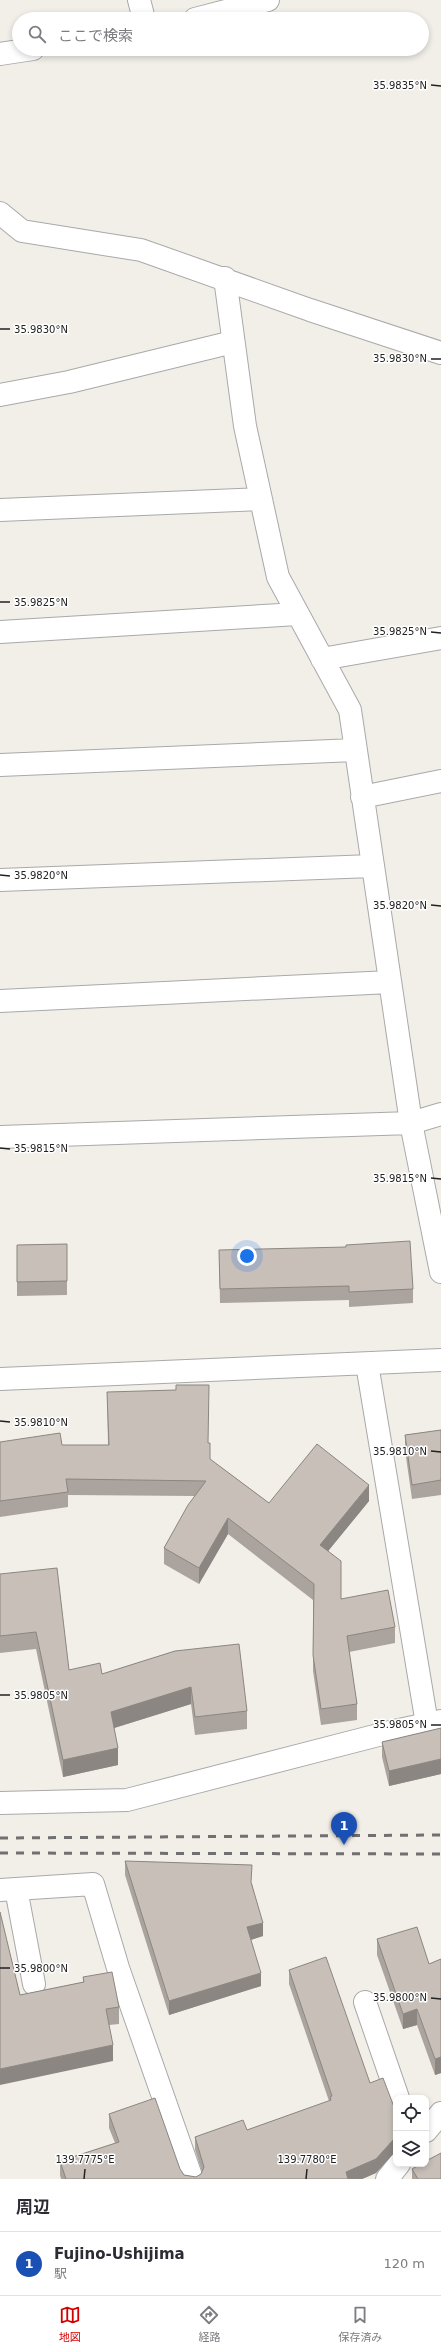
<!DOCTYPE html>
<html lang="ja">
<head>
<meta charset="utf-8">
<style>
  :root { --surface:#fff; --page:#f2f2f3; --text:#2b2b33; --muted:#7c7c81; --line:#e1e1e2; --accent:#d40000 }
  body { margin:0; font-family:"DejaVu Sans","Noto Sans JP",sans-serif; background:var(--page); color:var(--text) }
  .controls { position:absolute; right:12px; bottom:12px; display:grid; overflow:hidden; border-radius:8px; box-shadow:0 2px 6px #0003 }
  .controls button { width:36px; height:36px; display:grid; place-items:center; padding:0; border:0; border-bottom:1px solid var(--line); background:var(--surface); color:var(--text); font:20px sans-serif }
  .you { position:absolute; left:247px; top:1256px; width:14px; height:14px; margin:-10px; border:3px solid #fff; border-radius:50%; background:#1a73e8; box-shadow:0 0 0 6px #1a73e833 }
  .badge { display:grid; place-items:center; width:26px; height:26px; border-radius:50%; background:var(--accent); color:#fff; font-size:13px; font-weight:700 }
  .pin { position:absolute; translate:-50% -33px; filter:drop-shadow(0 1px 2px #0008) }
  .pin::after { content:''; position:absolute; top:21px; width:14px; height:12px; background:inherit; clip-path:polygon(0 0,100% 0,50% 100%) }
  .list { margin:0; padding:0; list-style:none }
  h2 { display:flex; justify-content:space-between; align-items:center; height:52px; margin:0; padding:0 16px; font-size:17px }
  h2 small { font-size:13px; font-weight:400; color:var(--muted) }
  .list li { display:grid; grid-template-columns:26px 1fr auto; gap:12px; align-items:center; box-sizing:border-box; height:64px; padding:0 16px; border-top:1px solid var(--line) }
  .list b { display:block; font-size:15px; white-space:nowrap }
  .list p { margin:0; font-size:13px; white-space:nowrap; color:var(--muted) }
  .list em { font-size:13px; font-style:normal; color:var(--muted) }
  .icon { flex:none; width:22px; height:22px; fill:none; stroke:currentColor; stroke-width:2; stroke-linecap:round; stroke-linejoin:round }
  .map { position:relative; flex:none; width:441px; height:2179px; overflow:hidden }
  .search { position:absolute; background:var(--surface); box-shadow:0 2px 6px #0003; left:12px; right:12px; top:12px; height:44px; display:flex; align-items:center; gap:10px; box-sizing:border-box; padding:0 14px; border-radius:22px; color:var(--muted); font-size:15px }
  .sheet { height:116px; background:var(--surface) }
  nav { display:flex; justify-content:space-around; align-items:center; box-sizing:border-box; height:56px; border-top:1px solid var(--line); background:var(--surface); font-size:11px; color:var(--muted) }
  nav a { display:grid; justify-items:center; gap:2px }
  nav .on { color:var(--accent) }
  .map>svg:first-child { display:block }
</style>
</head>
<body>
<div class="map">
<svg width="441" height="2179" viewBox="0 0 441 2179">
  <rect width="100%" height="100%" fill="#f2efe9"/>
  <g fill="none" stroke-linecap="round" stroke-linejoin="round">
    <defs>
      <path id="minor" d="M139 0 144 19
        M195 19 268 0
        M0 54 33 49
        M0 213 22 231 141 250 310 310 441 353
        M225 278 245 426 278 577 350 710 411 1123 441 1272
        M0 395 69 382 233 342
        M0 510 261 499
        M0 632 297 614
        M322 659 441 638
        M0 765 355 750
        M362 797 441 781
        M0 880 372 866
        M0 1001 390 982
        M0 1137 411 1123 441 1114
        M367 1364 427 1724
        M0 1379 441 1360
        M0 1803 127 1800 390 1732 441 1721
        M16 1889 34 1984
        M0 1890 93 1884 118 1968 192 2179
        M365 2002 398 2098
        M426 2131 441 2113
        M387 2179 399 2164"/>
    </defs>
    <use href="#minor" stroke="#a9a9a9" stroke-width="24"/>
    <use href="#minor" stroke="#fff" stroke-width="22"/>
    <path stroke="#707070" stroke-width="3" stroke-dasharray="8 8" stroke-linecap="butt" d="M0 1838 441 1835
      M0 1853 441 1854"/>
  </g>
  <path fill="#aba49e" d="M67 1244V1295L17 1296V1245Z
    M219 1250 413 1289V1303L349 1307V1300L220 1303Z
    M107 1392 208 1443 210 1459 269 1503 369 1501 328 1551 341 1599 395 1627V1643L349 1652 357 1704V1720L321 1725 313 1671V1600L228 1534 199 1584 164 1564V1548L195 1496 68 1495V1507L0 1517V1442L62 1445H108Z
    M441 1430V1495L412 1499 405 1450V1435Z
    M0 1574 69 1670 102 1674 175 1651 247 1711V1729L195 1735 191 1704 114 1728 118 1765 63 1777 36 1649 0 1653Z
    M441 1728V1774L389 1786 382 1757V1742Z
    M125 1861 252 1884 263 1936 251 1940 261 1986 169 2015 125 1875Z
    M377 1939 429 1964 441 1959V2073L435 2075 417 2025 403 2029 377 1955Z
    M289 1970 370 2083 396 2112V2152L394 2153 376 2173 362 2179H61L60 2175V2161L115 2143 109 2128V2114L180 2169 184 2175 196 2177 201 2174 202 2172 195 2150V2137L247 2130 329 2101 289 1984Z
    M83 1977 119 2007V2024L109 2025 113 2061 20 1995 83 1982Z
    M412 2169 441 2179H412Z"/>
  <path fill="#8b8681" d="M369 1485V1501L320 1561V1545Z
    M228 1518V1534L199 1584V1568Z
    M191 1687V1704L111 1729V1712Z
    M118 1748V1765L63 1777V1760Z
    M441 1759V1774L389 1786V1771Z
    M263 1923V1936L247 1941V1927Z
    M261 1973V1986L169 2015V2001Z
    M417 2009V2025L403 2029V2014Z
    M113 2045V2061L0 2085V2069Z
    M441 2057V2073L435 2075V2059Z
    M394 2139V2153L376 2173 362 2179H346V2172Z"/>
  <path fill="#c7bfb8" stroke="#8b8681" d="M410 1241 413 1289 349 1292V1286L220 1289 219 1250 346 1247V1245Z
    M67 1244V1281L17 1282V1245Z
    M176 1385H209L208 1443H210V1459L269 1503 317 1444 369 1485 320 1545 341 1561V1599L388 1590 395 1627 347 1636 357 1704 321 1709 313 1655 314 1584 228 1518 199 1568 164 1548 188 1505 206 1481 66 1479 68 1492 0 1501V1442L60 1433 62 1445H109L107 1392 176 1390Z
    M441 1430V1480L412 1485 405 1435Z
    M57 1568 69 1670 100 1663 102 1674 175 1651 239 1644 247 1711 195 1717 191 1687 111 1712 118 1748 63 1760 36 1632 0 1636V1574Z
    M441 1728V1759L389 1771 382 1742Z
    M125 1861 252 1865 251 1882 263 1923 247 1927 261 1973 169 2001Z
    M0 1912 20 1995 84 1982 83 1977 112 1972 119 2007 106 2009 113 2045 0 2069Z
    M417 1927 429 1964 441 1959V2057L435 2059 417 2009 403 2014 377 1939Z
    M326 1957 370 2083 383 2078 396 2112V2138L394 2139 376 2159 346 2172 348 2179H66L60 2161 119 2142 109 2114 155 2098 180 2169 184 2175 196 2177 201 2174 204 2167 195 2137 243 2120 247 2130 331 2100 330 2097 332 2096 289 1970Z
    M441 2153V2179H418L412 2169 421 2164H426V2161Z"/>
  <path fill="none" stroke="#222" stroke-width="1.5" d="M431 85 441 86M0 329H10M431 359H441M0 602H10M431 632 441 633M0 875 10 876M431 905 441 906M0 1148 10 1149M431 1178 441 1179M0 1421 10 1422M431 1451 441 1452M0 1695H10M431 1725H441M0 1968H10M431 1998 441 1999M84 2179 85 2169M306 2179 307 2169"/>
  <g font-size="10" text-anchor="middle" fill="#222" stroke="#fff" stroke-width="3" stroke-linejoin="round" paint-order="stroke">
    <text x="400" y="89">35.9835°N</text>
    <text x="41" y="333">35.9830°N</text>
    <text x="400" y="362">35.9830°N</text>
    <text x="41" y="606">35.9825°N</text>
    <text x="400" y="635">35.9825°N</text>
    <text x="41" y="879">35.9820°N</text>
    <text x="400" y="909">35.9820°N</text>
    <text x="41" y="1152">35.9815°N</text>
    <text x="400" y="1182">35.9815°N</text>
    <text x="41" y="1426">35.9810°N</text>
    <text x="400" y="1455">35.9810°N</text>
    <text x="41" y="1699">35.9805°N</text>
    <text x="400" y="1728">35.9805°N</text>
    <text x="41" y="1972">35.9800°N</text>
    <text x="400" y="2001">35.9800°N</text>
    <text x="85" y="2163">139.7775°E</text>
    <text x="307" y="2163">139.7780°E</text>
  </g>
</svg>
<div class="controls">
<button><svg class="icon" aria-label="locate" viewBox="0 0 24 24"><circle cx="12" cy="12" r="6"/><path d="M12 2v4M12 18v4M2 12h4M18 12h4"/></svg></button>
<button><svg class="icon" aria-label="layers" viewBox="0 0 24 24"><path d="M12 4l9 5-9 5-9-5zM3 14l9 5 9-5"/></svg></button>
</div>
<div class="you"></div>
<div class="pin badge" style="left:344px;top:1845px;background:#1a4fb4">1</div>
<div class="search"><svg class="icon" aria-label="search" viewBox="0 0 24 24"><circle cx="10" cy="10" r="6"/><path d="M15 15l6 6"/></svg>ここで検索</div>
</div>
<section class="sheet">
<h2>周辺<small></small></h2>
<ul class="list">
<li><span class="badge" style="background:#1a4fb4">1</span><div><b>Fujino-Ushijima</b><p>駅</p></div><em>120 m</em></li>
</ul>
</section>
<nav>
<a class="on"><svg class="icon" aria-label="map" viewBox="0 0 24 24"><path d="M3 6l6-2 6 2 6-2v14l-6 2-6-2-6 2zM9 4v14M15 6v14"/></svg>地図</a>
<a><svg class="icon" aria-label="directions" viewBox="0 0 24 24"><path d="M12 3l9 9-9 9-9-9zM9 14v-3h6M13 9l2 2-2 2"/></svg>経路</a>
<a><svg class="icon" aria-label="saved" viewBox="0 0 24 24"><path d="M7 4h10v16l-5-4-5 4z"/></svg>保存済み</a>
</nav>
</body>
</html>
